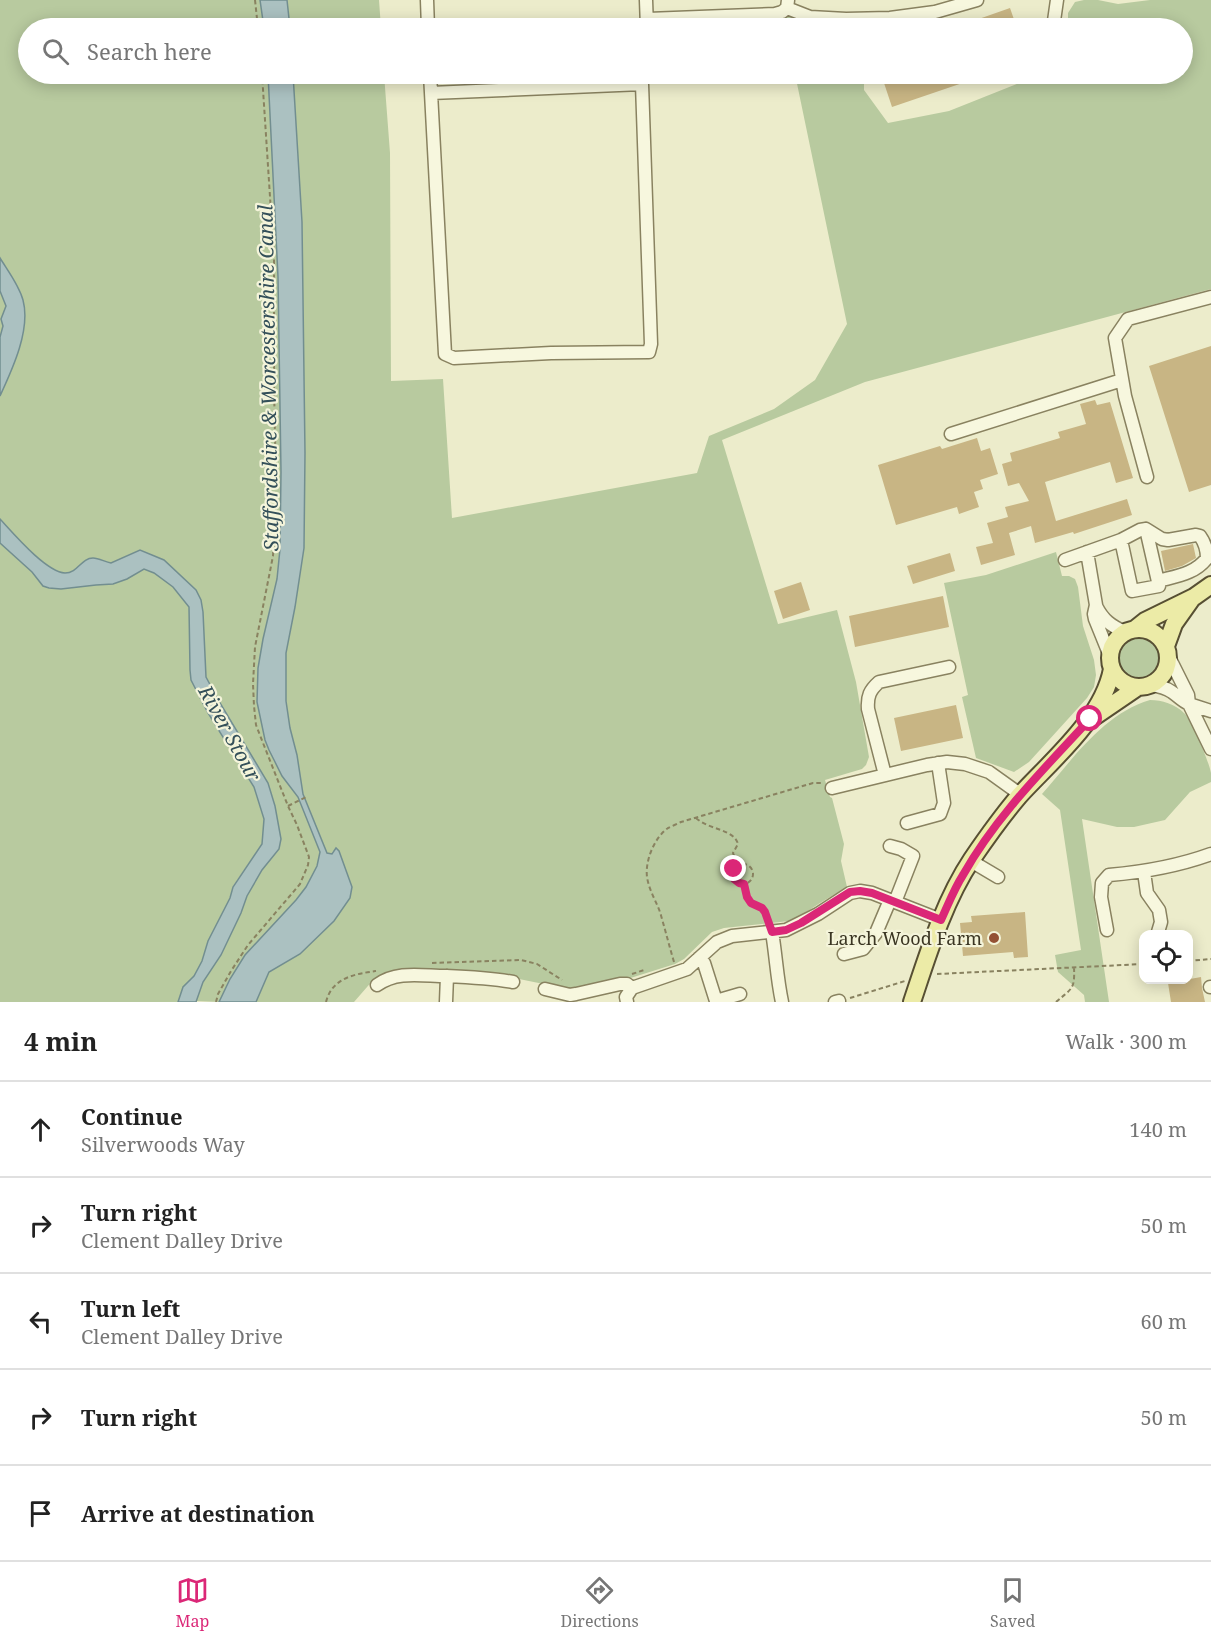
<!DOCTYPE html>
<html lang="en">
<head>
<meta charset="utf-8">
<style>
  :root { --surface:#fff; --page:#f2f2f2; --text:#222; --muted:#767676; --line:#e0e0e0; --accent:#db2777 }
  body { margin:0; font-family:"Noto Serif",serif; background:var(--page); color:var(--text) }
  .controls { position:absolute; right:18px; bottom:18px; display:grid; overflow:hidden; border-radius:12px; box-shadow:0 3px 15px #0003 }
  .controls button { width:54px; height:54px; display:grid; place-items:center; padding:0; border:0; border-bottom:2px solid var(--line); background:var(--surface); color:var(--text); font:30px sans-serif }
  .stop { position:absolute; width:18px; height:18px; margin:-14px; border:4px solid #db2777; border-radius:50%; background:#fff }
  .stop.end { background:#db2777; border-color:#fff; box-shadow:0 2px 6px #0008 }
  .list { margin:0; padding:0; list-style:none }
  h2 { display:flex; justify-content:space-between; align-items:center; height:78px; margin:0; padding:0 24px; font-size:26px }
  h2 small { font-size:20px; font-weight:400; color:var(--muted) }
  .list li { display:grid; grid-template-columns:39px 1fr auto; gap:18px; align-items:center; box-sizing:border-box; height:96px; padding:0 24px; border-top:2px solid var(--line) }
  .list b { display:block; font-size:22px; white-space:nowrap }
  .list p { margin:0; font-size:20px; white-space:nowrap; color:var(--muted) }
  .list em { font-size:20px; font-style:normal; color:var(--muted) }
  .icon { flex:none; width:33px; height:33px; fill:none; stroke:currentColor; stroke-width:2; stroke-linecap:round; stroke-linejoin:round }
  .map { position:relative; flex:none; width:1211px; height:1002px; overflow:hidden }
  .search { position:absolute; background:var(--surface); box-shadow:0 3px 15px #0003; left:18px; right:18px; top:18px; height:66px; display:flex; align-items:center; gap:15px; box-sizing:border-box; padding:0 21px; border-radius:33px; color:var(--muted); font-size:22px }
  .sheet { height:558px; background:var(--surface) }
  nav { display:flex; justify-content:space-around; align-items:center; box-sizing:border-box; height:84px; border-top:2px solid var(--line); background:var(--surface); font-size:16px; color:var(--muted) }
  nav a { display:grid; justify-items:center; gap:3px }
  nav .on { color:var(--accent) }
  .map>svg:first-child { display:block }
</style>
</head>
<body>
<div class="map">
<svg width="1211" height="1002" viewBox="0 0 1211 1002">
  <rect width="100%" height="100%" fill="#ececcb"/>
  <path fill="#b8ca9f" d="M0 0H260L264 28H28V74H268L278 277 281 472 280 549 277 579 263 639 257 684 265 740 274 761 290 787 298 797 320 852 317 866 306 887 296 900 245 955 230 979 219 1002 195 1001 203 982 221 955 241 913 247 896 262 870 279 849 281 839 275 806 268 783 220 703 206 677 203 613 190 620V669L191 680 208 713 254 787 264 819V831L262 844 233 886 230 898 208 941 202 961 194 976 183 987 178 1002H0Z
    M287 0H379L381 28H290Z
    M1084 0H1098L1118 4 1150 0H1211V289L865 382 722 440 778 624 837 610 856 682 869 757 866 765 862 769 825 780 830 797 832 798 844 844 841 861 847 887 820 903 797 918 789 921 724 928 712 932 684 959 675 964 621 981 578 991 485 972 412 969 384 974 374 979 354 1002H256L269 972 300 954 334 921 350 898 333 851 332 854H327L303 794 297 755 290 728 286 701V653L295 607 304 548 305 453 302 222 293 74H384L390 153 391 381 443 379 452 518 697 473 709 436 774 409 815 380 847 324 795 74H864V90L888 123 949 111 1032 78 1038 74H1182V28H1068V13L1075 2Z
    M782 12 810 17 935 12 914 28H786Z
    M1056 552 1062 576H1069L1075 579 1078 587 1083 626 1094 660 1096 675 1094 687 1087 698 1029 762 1014 772 976 758 962 697 968 695 944 583 986 575Z
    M1117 658a22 22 0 1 1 44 0a22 22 0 1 1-44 0Z
    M1150 700C1162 700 1175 704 1184 713 1192 720 1209 762 1211 773 1211 776 1211 779 1211 782L1190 792 1165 820 1134 827H1117L1082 819 1109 1002H1085L1084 995 1058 972 1055 955 1081 950 1060 810 1042 794C1073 759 1103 714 1150 700Z"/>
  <path fill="#abc1c1" stroke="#728e90" stroke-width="1.5" d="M260 0H287L290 28H264Z
    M268 74H293L302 222 305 453 304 548 295 607 286 653V701L290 728 297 755 303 794 327 853 332 854 336 848 339 851 352 887 350 898 334 921 300 954 269 972 256 1002H219L230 979 245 955 296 900 306 887 317 866 320 852 298 797 282 776 269 750 265 740 257 702 258 668 263 639 277 579 280 549 281 472 278 277Z
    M0 258C8 271 19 285 23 300 31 330 12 370 0 396V337L3 326 1 319 6 306 0 291Z
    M0 519C13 533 46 572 65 573 78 573 81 558 93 558 99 558 105 562 111 563L140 550 164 560 196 590 201 600 203 612 206 677 220 703 268 783 275 806 281 839 279 849 262 870 247 896 241 913 221 955 203 982 196 1002H178L183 987 194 976 202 961 208 941 230 898 233 887 262 844 264 819 254 787 208 713 191 680 190 670 189 607 173 587 154 573 144 569 127 579 113 584 96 585 61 589 49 588 43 586 32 572 0 543Z"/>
  <path fill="#c8b584" d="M1010 8 1017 28H956V27Z
    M881 74H986V75L892 107Z
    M1211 346V485L1189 492 1149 366Z
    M1095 400 1097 405 1110 402 1133 478 1116 483 1110 462 1045 482 1056 521 1127 499 1132 515 1074 534 1073 532 1035 543 1031 526 1009 533 1015 555 981 565 976 547 993 543 987 523 1008 517 1005 507 1029 501 1019 483 1008 486 1002 464 1012 461 1010 453 1060 438 1058 432 1086 424 1080 404Z
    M977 438 981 451 990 448 998 474 980 480 983 489 974 492 979 507 959 514 957 507 896 525 878 465 940 446 942 449Z
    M1193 544 1196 558 1182 566 1165 571 1161 551Z
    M950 553 955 571 913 584 907 566Z
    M801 582 810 610 783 619 774 591Z
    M943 596 949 627 855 647 849 616Z
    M956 705 963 738 901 751 894 718Z
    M1025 912 1028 957 1014 958 1013 952 963 956 960 923 972 922 971 916Z
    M1201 977 1202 988 1205 1002H1171L1168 983Z"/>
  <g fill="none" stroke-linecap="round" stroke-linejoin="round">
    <defs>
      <path id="minor" d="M427 0 428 28
        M646 0 647 28
        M787 8 810 17 846 19 890 18 935 12 977 0
        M648 19 775 14 782 12 787 8 788 0
        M1054 21 1057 0
        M430 74 445 354 454 358 551 353 649 352 651 344 642 84 643 74
        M431 93 642 84
        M951 434 1122 380
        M1147 477 1125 396 1115 338 1128 319 1211 297
        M1121 540 1132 591 1159 586 1146 529
        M1087 552 1096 605 1094 614 1095 619 1110 656
        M1065 560 1121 540 1140 530 1146 529 1162 539 1168 540 1196 535 1200 536C1205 543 1207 550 1207 558 1195 574 1176 576 1158 581
        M1096 606C1103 620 1111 626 1125 632
        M1151 685C1159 686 1165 687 1172 692 1178 696 1182 701 1189 704L1188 695 1169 657
        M1189 704 1211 749
        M1189 704 1211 711
        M885 775 868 709C867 696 870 690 879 682L949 667
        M832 788 927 765 947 762 965 764 989 772 1021 795
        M907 823 940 814 944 803 938 763
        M890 846 901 849 913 856 895 902
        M971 861 998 877
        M1144 872 1147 893 1159 910 1161 922 1158 932
        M1107 930 1101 897 1102 883 1109 875C1144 872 1178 866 1211 854
        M772 932C776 956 777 979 782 1002
        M844 954 863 949 876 933 890 900
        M699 958 704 963 716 1001 740 994
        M377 985C397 970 423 976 446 976 469 977 491 978 513 982
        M1210 987H1211
        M545 989 570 995 576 994 620 984H627L632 988
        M446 1002 447 976
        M627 1002 626 997 632 988 687 969 717 942 732 936 786 930 818 914 850 893 860 891 872 893 941 920
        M835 1002 839 1001"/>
      <path id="major" d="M1110 658a29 29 0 1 1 58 0a29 29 0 1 1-58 0Z
        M1135 629 1145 621 1194 597 1211 585
        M1166 646 1174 624 1191 600
        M1094 717 1138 687
        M912 1002C928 954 944 901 972 859 987 837 1002 816 1019 796 1052 760 1103 718 1112 669"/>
    </defs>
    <use href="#minor" stroke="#898260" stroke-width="15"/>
    <use href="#major" stroke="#574f33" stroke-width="20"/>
    <path stroke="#898260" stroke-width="2" stroke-dasharray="4.5 3" stroke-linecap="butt" d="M255 0 258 28
      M288 806 306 797
      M696 818C709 830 734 829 738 844L733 853 738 866
      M733 874a10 10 0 1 1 20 0a10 10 0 1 1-20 0Z
      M744 883C745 890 746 898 751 903 761 912 762 904 768 921
      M1188 961 1211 959
      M674 962C669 945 665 929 660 912 656 901 649 890 647 877 645 861 654 838 668 828 672 826 677 824 681 822L813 783H823
      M432 963 521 960 537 964 562 980
      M632 974 644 970
      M937 974 1144 964
      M850 998 905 981
      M216 1002 218 994 231 971 248 945 300 884 308 865 309 857 297 825 288 806 263 743 256 725 254 706 253 684 255 647 273 556 276 484 274 386V258L262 74
      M326 1002C332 978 354 974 376 971
      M1056 1002C1072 988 1075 990 1074 967"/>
    <use href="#minor" stroke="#f7f7de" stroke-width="12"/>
    <use href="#major" stroke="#eceba7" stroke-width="16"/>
  </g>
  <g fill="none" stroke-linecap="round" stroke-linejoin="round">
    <path stroke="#db2777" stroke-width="8" d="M734 869V879L739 883 744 884 747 897 751 903 762 908 765 912 772 932 786 930 801 923 850 892 860 891 872 893 941 920C948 905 954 889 963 875 996 816 1045 768 1090 719"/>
  </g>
  <circle fill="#945134" stroke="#f4f4da" stroke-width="2" cx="994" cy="938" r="6"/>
  <g text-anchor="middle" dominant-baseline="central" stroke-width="4.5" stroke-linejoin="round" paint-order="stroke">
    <g font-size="18" fill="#3a3522" stroke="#f4f4da" text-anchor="end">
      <text x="982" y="938">Larch Wood Farm</text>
    </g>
    <g font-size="20" font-style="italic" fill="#334f59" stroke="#f4f4da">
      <text transform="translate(268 378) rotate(-91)">Staffordshire &amp; Worcestershire Canal</text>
      <text transform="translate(230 733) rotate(61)">River Stour</text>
    </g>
  </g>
</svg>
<div class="controls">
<button><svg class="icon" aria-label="locate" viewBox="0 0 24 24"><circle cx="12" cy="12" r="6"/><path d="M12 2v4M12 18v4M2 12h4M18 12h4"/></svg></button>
</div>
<div class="stop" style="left:1090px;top:719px"></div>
<div class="stop end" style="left:734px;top:869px"></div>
<div class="search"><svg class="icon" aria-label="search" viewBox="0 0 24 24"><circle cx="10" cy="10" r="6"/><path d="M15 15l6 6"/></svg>Search here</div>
</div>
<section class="sheet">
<h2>4 min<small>Walk · 300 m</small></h2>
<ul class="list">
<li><svg class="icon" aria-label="ahead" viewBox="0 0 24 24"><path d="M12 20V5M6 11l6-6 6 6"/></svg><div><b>Continue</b><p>Silverwoods Way</p></div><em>140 m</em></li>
<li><svg class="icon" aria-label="right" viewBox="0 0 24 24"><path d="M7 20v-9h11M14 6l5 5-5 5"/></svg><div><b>Turn right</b><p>Clement Dalley Drive</p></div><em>50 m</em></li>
<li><svg class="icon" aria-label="left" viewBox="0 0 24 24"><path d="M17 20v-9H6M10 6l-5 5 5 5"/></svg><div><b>Turn left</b><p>Clement Dalley Drive</p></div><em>60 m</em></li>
<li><svg class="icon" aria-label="right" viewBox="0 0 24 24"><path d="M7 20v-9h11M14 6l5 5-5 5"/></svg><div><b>Turn right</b></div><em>50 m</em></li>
<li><svg class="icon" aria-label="arrive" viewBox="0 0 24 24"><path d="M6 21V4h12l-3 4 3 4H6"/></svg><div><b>Arrive at destination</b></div></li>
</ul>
</section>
<nav>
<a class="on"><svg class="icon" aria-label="map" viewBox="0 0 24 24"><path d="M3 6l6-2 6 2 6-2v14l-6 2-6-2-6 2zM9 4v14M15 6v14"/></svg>Map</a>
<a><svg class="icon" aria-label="directions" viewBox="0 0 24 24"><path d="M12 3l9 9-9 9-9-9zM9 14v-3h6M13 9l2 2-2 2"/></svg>Directions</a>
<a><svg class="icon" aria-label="saved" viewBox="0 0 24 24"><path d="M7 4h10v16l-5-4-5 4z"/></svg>Saved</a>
</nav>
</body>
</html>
